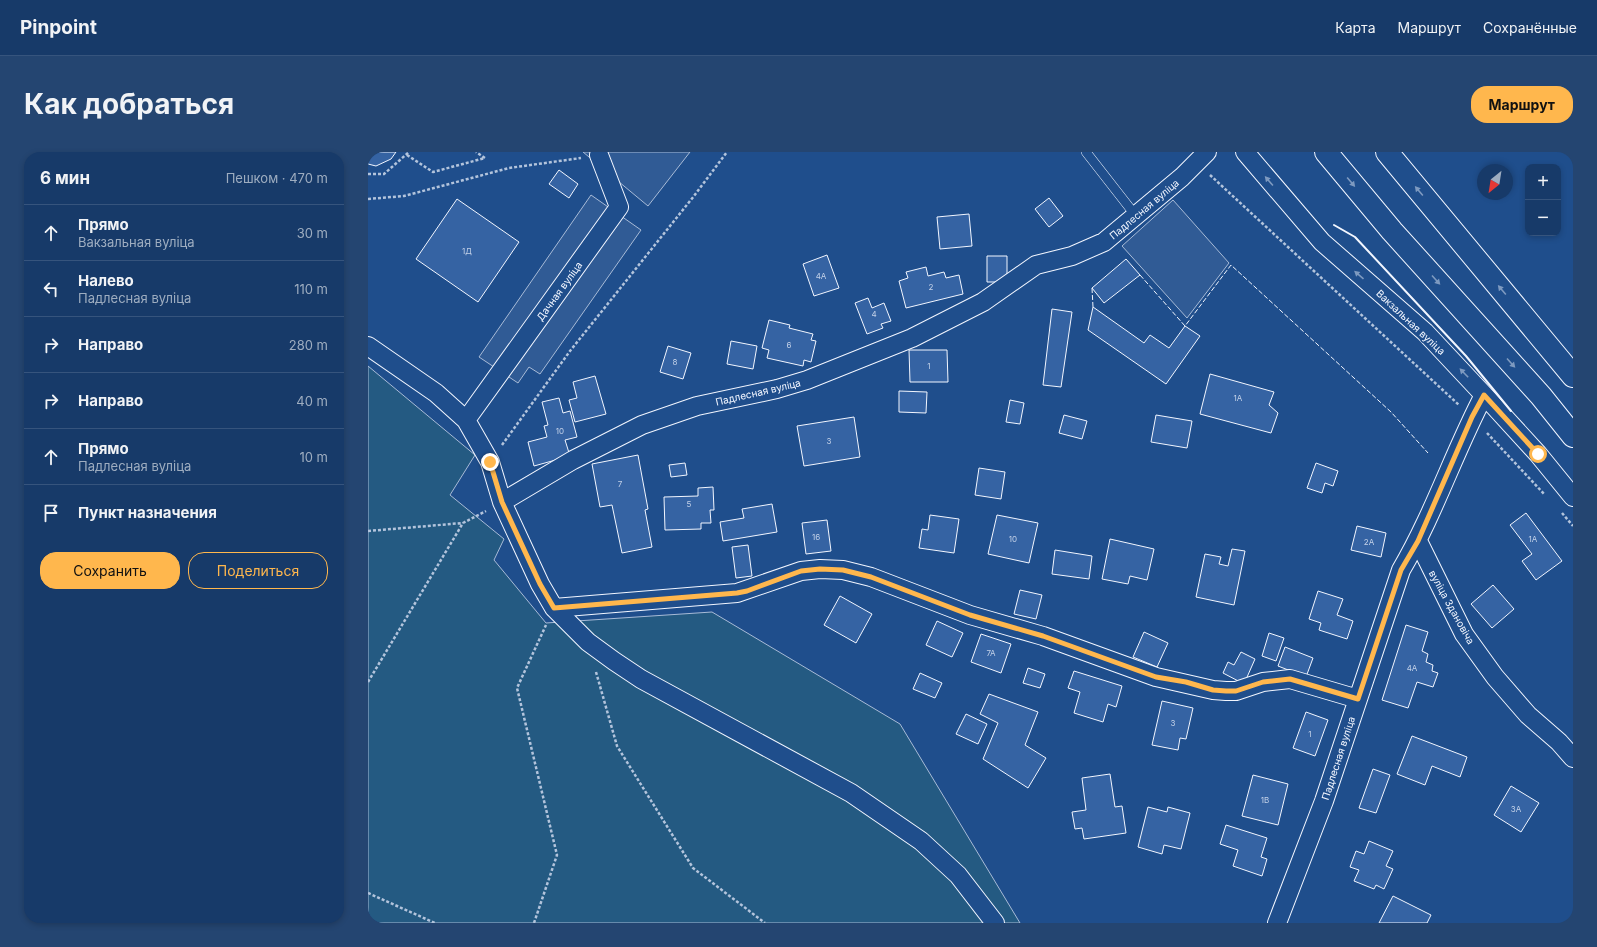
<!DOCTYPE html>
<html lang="ru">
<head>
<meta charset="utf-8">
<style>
  :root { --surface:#173a69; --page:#244571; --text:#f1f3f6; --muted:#9eadc0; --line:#36547d; --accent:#ffb74d }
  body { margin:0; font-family:Inter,sans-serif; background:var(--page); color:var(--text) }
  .controls { position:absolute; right:12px; top:12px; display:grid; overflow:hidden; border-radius:8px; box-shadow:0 2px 6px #0003 }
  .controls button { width:36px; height:36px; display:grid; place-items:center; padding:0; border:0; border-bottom:1px solid var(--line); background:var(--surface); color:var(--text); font:20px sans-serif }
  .compass { position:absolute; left:1109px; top:12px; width:36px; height:36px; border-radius:50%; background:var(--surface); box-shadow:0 2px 6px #0003; rotate:210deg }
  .stop { position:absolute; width:12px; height:12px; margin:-9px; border:3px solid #ffb74d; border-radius:50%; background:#fff }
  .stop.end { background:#ffb74d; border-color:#fff; box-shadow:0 1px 4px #0008 }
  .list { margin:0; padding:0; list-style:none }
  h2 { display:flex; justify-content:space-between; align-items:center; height:52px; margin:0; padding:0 16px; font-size:17px }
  h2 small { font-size:13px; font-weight:400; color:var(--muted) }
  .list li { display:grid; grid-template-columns:26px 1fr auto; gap:12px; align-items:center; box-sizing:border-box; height:56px; padding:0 16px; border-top:1px solid var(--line) }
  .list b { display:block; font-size:15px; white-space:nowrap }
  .list p { margin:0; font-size:13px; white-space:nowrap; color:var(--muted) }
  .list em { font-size:13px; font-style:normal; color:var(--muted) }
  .actions { display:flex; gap:8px; padding:12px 16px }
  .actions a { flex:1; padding:9px 0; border:1px solid var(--accent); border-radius:16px; text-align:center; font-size:14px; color:var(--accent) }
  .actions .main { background:var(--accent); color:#111 }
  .icon { flex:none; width:22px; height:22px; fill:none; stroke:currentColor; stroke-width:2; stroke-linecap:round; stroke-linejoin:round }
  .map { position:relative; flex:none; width:1205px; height:771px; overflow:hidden; border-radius:16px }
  header { display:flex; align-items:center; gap:24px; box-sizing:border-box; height:56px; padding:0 20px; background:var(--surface); border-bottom:1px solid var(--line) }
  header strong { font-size:19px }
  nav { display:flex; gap:22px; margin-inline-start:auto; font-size:14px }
  .intro { display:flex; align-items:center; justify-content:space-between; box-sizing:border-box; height:96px; padding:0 24px }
  h1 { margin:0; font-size:28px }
  .button { padding:10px 18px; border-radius:16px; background:var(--accent); color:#111; font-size:14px; font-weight:700 }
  main { display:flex; gap:24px; padding:0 24px }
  aside { flex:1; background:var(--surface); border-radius:16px; box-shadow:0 2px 6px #0003 }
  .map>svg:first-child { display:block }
</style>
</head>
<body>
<header>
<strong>Pinpoint</strong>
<nav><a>Карта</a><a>Маршрут</a><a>Сохранённые</a></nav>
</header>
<div class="intro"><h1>Как добраться</h1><a class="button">Маршрут</a></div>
<main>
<aside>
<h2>6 мин<small>Пешком · 470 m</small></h2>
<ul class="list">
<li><svg class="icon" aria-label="ahead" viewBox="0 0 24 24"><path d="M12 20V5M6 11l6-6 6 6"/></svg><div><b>Прямо</b><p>Вакзальная вуліца</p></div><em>30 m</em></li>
<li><svg class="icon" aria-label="left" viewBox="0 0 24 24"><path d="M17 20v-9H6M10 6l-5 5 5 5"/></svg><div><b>Налево</b><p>Падлесная вуліца</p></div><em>110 m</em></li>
<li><svg class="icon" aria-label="right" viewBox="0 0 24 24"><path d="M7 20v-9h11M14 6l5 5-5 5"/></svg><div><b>Направо</b></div><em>280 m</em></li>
<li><svg class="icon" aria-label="right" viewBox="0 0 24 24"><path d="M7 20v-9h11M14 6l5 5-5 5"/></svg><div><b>Направо</b></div><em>40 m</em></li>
<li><svg class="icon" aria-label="ahead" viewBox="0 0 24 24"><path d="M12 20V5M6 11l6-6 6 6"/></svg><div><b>Прямо</b><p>Падлесная вуліца</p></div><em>10 m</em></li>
<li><svg class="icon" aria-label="arrive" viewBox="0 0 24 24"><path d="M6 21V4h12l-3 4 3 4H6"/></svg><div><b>Пункт назначения</b></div></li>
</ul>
<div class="actions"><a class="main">Сохранить</a><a>Поделиться</a></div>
</aside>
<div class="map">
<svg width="1205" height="771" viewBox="0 0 1205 771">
  <rect width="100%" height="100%" fill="#1f4e8c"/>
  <path fill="#245a82" stroke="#a8bbd7" d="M0 214 107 303 82 343 136 387 126 408 178 471 344 460 532 572 652 771H0Z"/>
  <path fill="#305b95" stroke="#a8bbd7" d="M215 0H322L280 54Z
    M223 43 273 78 172 222 161 215 150 231 111 205Z
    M805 48 861 111 819 166 754 94Z"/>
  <path fill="#3563a3" stroke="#f2f6ff" d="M0 0H28L23 7 8 14 0 12Z
    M191 18 210 32 201 46 181 32Z
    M681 46 695 64 681 75 667 57Z
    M89 47 151 90 110 150 48 107Z
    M601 62 604 94 572 97 569 65Z
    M459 103 471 136 446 144 435 112Z
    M619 104H639V130H619Z
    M758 107 772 123 736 151 724 136Z
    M558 115 560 124 576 120 578 126 591 123 595 142 538 156 531 129 540 126 538 120Z
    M500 146 504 156 516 151 523 169 513 172 515 176 499 182 487 151Z
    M725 155 776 191 782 183 801 196 817 174 832 184 798 232 720 178Z
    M684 157 704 160 693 235 675 233Z
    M401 168 422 173 421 176 445 182 443 188 448 189 443 210 436 208 435 214 399 206 401 198 394 196Z
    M363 189 389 194 385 217 359 212Z
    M300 194 323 201 315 227 292 220Z
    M541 198H579L580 230H542Z
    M842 222 906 240 901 253 910 261 903 281 832 262Z
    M227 224 238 262 207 270 201 248 209 246 205 230Z
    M531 239 559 240 558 261 531 260Z
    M191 246 195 261 202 259 209 285 197 288 202 304 166 314 160 290 179 285 176 274 180 273 174 250Z
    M642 248 656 251 652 272 638 270Z
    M696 263 719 269 714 287 691 281Z
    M788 263 824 269 819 296 783 290Z
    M486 265 492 305 436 314 429 274Z
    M270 303 280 357 277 358 284 395 254 401 244 353 232 355 224 312Z
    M317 311 319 323 303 325 301 313Z
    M948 311 970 319 965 334 957 331 954 341 939 336Z
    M611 316 637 320 633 347 607 343Z
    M345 335 346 358H342L343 371H333V377L297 378 296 345 330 344V336Z
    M404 352 409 380 355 389 352 370 376 366 374 357Z
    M1158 361 1194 409 1168 428 1154 409 1164 402 1142 373Z
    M562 363 591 367 586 401 551 396 554 377 560 378Z
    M629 363 670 371 661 411 620 402Z
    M459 368 463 399 438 402 434 371Z
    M989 374 1018 381 1013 405 983 398Z
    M742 387 786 397 779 428 762 424 760 432 734 427Z
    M380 393 384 424 368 426 364 395Z
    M864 397 877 399 866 453 828 445 837 402 853 405 851 412 860 414Z
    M687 398 724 404 721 427 684 422Z
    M1125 433 1146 457 1124 476 1103 452Z
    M652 438 674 443 668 467 646 462Z
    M950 439 975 447 969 463 985 469 979 487 951 478 953 471 941 467Z
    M472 444 504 462 488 491 456 473Z
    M569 469 595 481 584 505 558 493Z
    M1038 473 1060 480 1054 499 1060 502 1058 510 1065 513 1064 519 1070 521 1065 535 1049 530 1040 556 1014 548Z
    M776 480 800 491 789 515 765 505Z
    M901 481 916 486 908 509 894 504Z
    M613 482 643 492 633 521 603 510Z
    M917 495 945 506 938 525 910 514Z
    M873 500 887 507 876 532 855 521 860 510 866 513Z
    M660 516 677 522 672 536 655 531Z
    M706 519 754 534 748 555 740 552 735 570 706 561 712 540 700 536Z
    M552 521 574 531 567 546 545 537Z
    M621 542 670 560 657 593 678 606 660 636 615 607 630 571 612 562Z
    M794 549 825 556 818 587 812 586 810 598 784 593Z
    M938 560 960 568 947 604 925 596Z
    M598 562 619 572 610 592 588 582Z
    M1044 584 1099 605 1092 625 1064 614 1057 633 1029 622Z
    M1005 617 1022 623 1008 661 991 656Z
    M742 622 747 655 754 654 758 681 716 687 714 676 707 677 704 660 718 658 714 626Z
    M885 623 920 632 910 673 874 664Z
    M1143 634 1171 651 1153 680 1126 663Z
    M780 655 799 660 800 655 822 661 813 697 796 693 794 702 770 695Z
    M858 673 899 686 893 705 899 707 894 724 865 714 870 698 852 692Z
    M1001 689 1025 699 1018 714 1025 717 1016 737 1008 733 1006 737 986 729 991 718 982 715 988 699 996 702Z
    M1025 744 1063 763 1059 771H1011Z"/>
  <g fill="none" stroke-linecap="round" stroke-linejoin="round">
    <defs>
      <path id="service" d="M718 0 768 64"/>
      <path id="minor" d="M877 0 954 90 1057 180 1116 243 1170 302 1205 345
        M0 194 68 241 98 268 122 310 134 350 172 432 186 456 220 490 246 509 273 527 483 641 553 689 590 723 627 771
        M98 268 251 55 231 3
        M134 350 205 308 274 273 329 254 409 237 439 228 544 186 615 150 668 113 704 104 736 90 814 25 839 0
        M1050 389 1096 482 1127 525 1160 563 1191 590 1205 606
        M186 456 369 441 433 419 452 417 475 418 503 425 602 463 675 484 788 525 845 538 858 539H868L895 530 922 527 990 547
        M909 771 956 649 1033 418C1066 362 1086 300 1116 243"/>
      <path id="trunk" d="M958 0 1024 79 1173 244 1205 284
        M1019 0 1205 224"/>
    </defs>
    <use href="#service" stroke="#f2f6ff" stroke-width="10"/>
    <use href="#minor" stroke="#f2f6ff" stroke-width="20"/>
    <use href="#trunk" stroke="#f2f6ff" stroke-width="24"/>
    <path stroke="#b3c4dc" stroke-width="2.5" stroke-dasharray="3 2" stroke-linecap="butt" d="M39 3 65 20 117 6 108 0
      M0 22H16L41 0
      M842 23 1091 253
      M0 47 36 44 141 16 213 6
      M1119 281 1177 343
      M134 293 202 199 326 44 359 0
      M1194 361 1205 374
      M0 379 95 371
      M228 520 249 594 325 716 397 771
      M0 530 95 371 118 359
      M0 741 67 771
      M166 771 189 703 149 536 178 473"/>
    <use href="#service" stroke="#1f4e8c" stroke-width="9"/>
    <use href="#minor" stroke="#1f4e8c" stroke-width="18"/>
    <use href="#trunk" stroke="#1f4e8c" stroke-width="22"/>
    <path stroke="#f2f6ff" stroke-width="1" stroke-dasharray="5 2" stroke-linecap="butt" d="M772 123 817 174 863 113 1023 260 1060 301
      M724 136 725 155"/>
    <path stroke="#f2f6ff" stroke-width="2" d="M966 73 987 85 1098 204 1143 259"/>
  </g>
  <defs><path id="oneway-solid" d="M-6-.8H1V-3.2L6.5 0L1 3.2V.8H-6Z"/></defs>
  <g fill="#7e9ac0">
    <use href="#oneway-solid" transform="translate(901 29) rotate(-131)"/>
    <use href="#oneway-solid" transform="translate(983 30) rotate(50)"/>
    <use href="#oneway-solid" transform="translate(1051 39) rotate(-130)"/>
    <use href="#oneway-solid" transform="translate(991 123) rotate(-139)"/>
    <use href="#oneway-solid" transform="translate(1068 128) rotate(48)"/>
    <use href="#oneway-solid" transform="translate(1134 138) rotate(-130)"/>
    <use href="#oneway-solid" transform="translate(1143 211) rotate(48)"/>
    <use href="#oneway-solid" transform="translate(1096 221) rotate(-134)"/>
  </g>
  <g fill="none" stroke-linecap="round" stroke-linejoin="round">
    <path stroke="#ffb74d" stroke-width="5" d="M122 310 134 350 172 432 186 456 369 441 379 439 433 419 452 417 475 418 503 425 602 463 675 484 788 525 818 530 845 538 858 539H868L895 530 922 527 990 547 1033 418 1050 389 1104 265 1116 243 1170 302"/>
  </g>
  <g text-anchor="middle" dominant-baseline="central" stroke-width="3" stroke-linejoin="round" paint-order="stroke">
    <g font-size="8" fill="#c3d1e8">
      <text x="99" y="99">1Д</text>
      <text x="453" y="124">4А</text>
      <text x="563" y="135">2</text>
      <text x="506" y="162">4</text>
      <text x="421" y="193">6</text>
      <text x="307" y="210">8</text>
      <text x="561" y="214">1</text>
      <text x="870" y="246">1А</text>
      <text x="192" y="279">10</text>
      <text x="461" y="289">3</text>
      <text x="252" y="332">7</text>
      <text x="321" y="352">5</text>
      <text x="448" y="385">16</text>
      <text x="645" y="387">10</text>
      <text x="1165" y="387">1А</text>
      <text x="1001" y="390">2А</text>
      <text x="623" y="501">7А</text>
      <text x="1044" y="516">4А</text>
      <text x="805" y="571">3</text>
      <text x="942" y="582">1</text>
      <text x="897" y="648">1В</text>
      <text x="1148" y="657">3А</text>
    </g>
    <g font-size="10" fill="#f2f6ff" stroke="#1f4e8c">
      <text transform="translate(776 57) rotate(-40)">Падлесная вуліца</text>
      <text transform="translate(191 139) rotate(-54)">Дачная вуліца</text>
      <text transform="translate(1043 170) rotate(43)">Вакзальная вуліца</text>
      <text transform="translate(390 240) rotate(-13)">Падлесная вуліца</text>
      <text transform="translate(1084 455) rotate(61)">вуліца Здановіча</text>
      <text transform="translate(970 606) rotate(-72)">Падлесная вуліца</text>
    </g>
  </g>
</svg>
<div class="controls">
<button>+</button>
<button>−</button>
</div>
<svg class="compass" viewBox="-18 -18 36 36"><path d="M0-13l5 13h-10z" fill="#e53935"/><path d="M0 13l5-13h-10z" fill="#9eadc0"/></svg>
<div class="stop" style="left:1170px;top:302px"></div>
<div class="stop end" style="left:122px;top:310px"></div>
</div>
</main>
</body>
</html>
